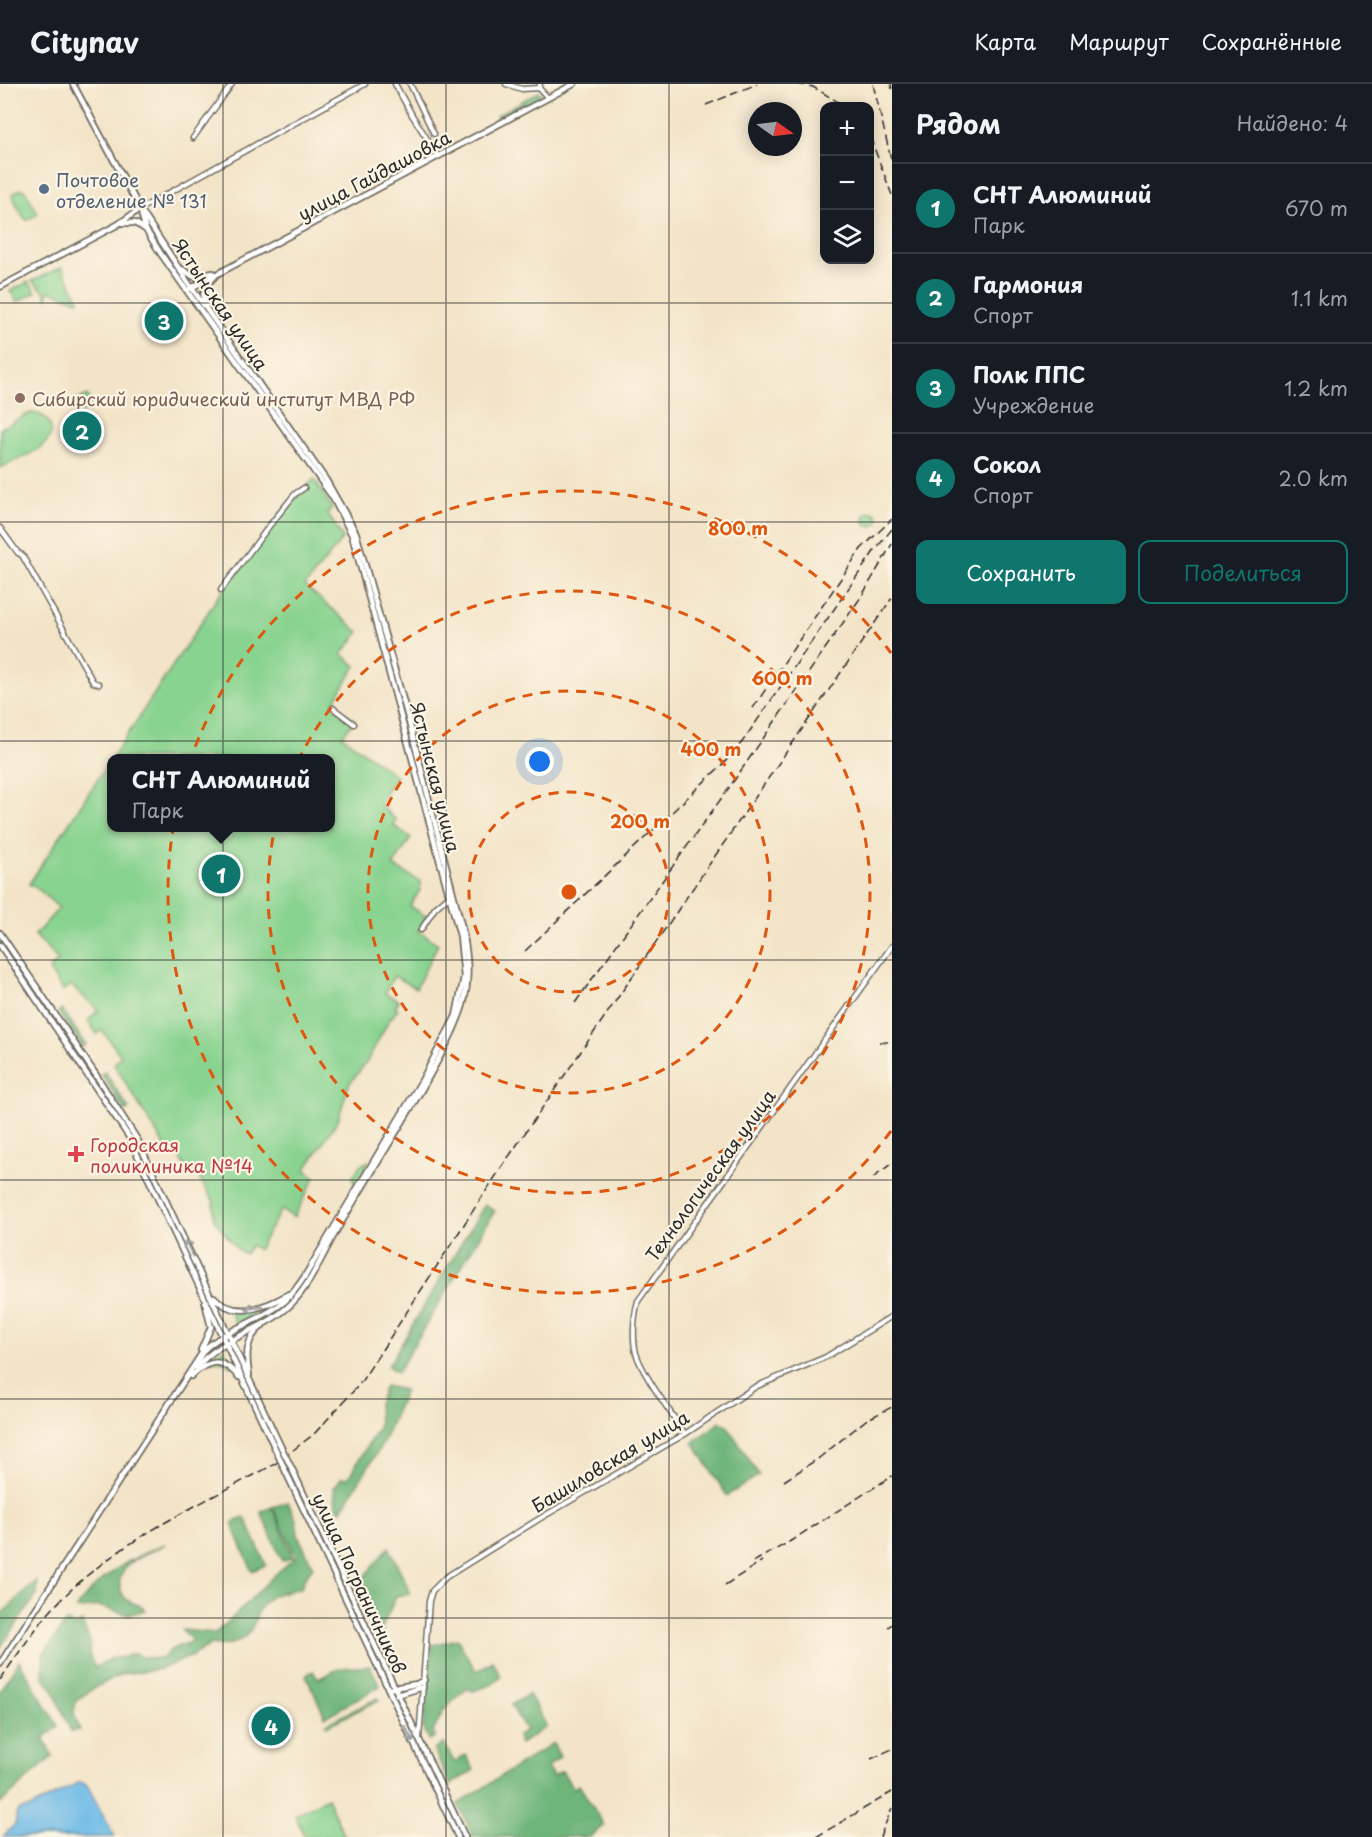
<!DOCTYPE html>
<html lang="ru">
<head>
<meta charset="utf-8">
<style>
  :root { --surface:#171b24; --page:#242831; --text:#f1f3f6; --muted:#9ea1a6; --line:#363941; --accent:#0f766e }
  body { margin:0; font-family:"Playpen Sans",sans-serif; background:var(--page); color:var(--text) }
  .controls { position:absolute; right:18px; top:18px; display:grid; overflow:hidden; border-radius:12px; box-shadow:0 3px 15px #0003 }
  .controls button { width:54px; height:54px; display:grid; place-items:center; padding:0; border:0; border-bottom:2px solid var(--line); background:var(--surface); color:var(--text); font:30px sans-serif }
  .compass { position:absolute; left:748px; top:18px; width:54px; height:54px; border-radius:50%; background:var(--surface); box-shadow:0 3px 15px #0003; rotate:104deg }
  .you { position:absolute; left:540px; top:678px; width:21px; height:21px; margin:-15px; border:4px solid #fff; border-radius:50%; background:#1a73e8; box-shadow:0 0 0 9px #1a73e833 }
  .badge { display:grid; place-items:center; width:39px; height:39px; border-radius:50%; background:var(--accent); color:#fff; font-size:20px; font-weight:700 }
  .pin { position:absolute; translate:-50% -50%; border:3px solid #fff; box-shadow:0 2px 6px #0006 }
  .popup { position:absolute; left:107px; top:670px; width:228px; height:78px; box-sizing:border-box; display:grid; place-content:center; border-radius:12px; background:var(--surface); filter:drop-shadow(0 2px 4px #0005); font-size:20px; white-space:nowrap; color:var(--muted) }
  .popup b { font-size:22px; color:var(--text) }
  .popup::after { content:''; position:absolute; left:50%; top:100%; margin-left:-12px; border:12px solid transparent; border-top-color:var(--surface) }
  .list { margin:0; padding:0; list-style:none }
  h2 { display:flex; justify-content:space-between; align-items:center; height:78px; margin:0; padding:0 24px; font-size:26px }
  h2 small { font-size:20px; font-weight:400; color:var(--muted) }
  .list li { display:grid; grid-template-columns:39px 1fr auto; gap:18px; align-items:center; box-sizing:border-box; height:90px; padding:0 24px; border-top:2px solid var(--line) }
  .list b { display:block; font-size:22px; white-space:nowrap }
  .list p { margin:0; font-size:20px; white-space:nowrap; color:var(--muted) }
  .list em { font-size:20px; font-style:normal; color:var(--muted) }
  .actions { display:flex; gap:12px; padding:18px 24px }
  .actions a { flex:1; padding:14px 0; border:2px solid var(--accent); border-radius:12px; text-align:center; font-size:21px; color:var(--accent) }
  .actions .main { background:var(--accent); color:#fff }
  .icon { flex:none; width:33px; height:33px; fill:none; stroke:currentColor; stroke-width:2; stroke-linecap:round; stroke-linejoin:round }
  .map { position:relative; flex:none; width:892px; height:1753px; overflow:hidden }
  header { display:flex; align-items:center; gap:36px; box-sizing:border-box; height:84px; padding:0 30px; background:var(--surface); border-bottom:2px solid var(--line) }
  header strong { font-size:28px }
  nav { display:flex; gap:33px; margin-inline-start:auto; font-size:21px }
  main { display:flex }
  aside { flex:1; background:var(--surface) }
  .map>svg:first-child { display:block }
</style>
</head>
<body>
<header>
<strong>Citynav</strong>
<nav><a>Карта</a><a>Маршрут</a><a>Сохранённые</a></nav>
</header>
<main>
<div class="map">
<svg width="892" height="1753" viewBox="0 0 892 1753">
  <rect width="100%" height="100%" fill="#fcf5e5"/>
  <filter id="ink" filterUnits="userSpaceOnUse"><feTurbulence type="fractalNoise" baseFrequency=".0167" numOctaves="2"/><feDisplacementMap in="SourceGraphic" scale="12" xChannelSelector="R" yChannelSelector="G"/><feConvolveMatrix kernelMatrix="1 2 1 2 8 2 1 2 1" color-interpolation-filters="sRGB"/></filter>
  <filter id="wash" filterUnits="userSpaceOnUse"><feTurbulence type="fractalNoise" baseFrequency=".008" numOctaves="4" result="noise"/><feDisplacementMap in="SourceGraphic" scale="24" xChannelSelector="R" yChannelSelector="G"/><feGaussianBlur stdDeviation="1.35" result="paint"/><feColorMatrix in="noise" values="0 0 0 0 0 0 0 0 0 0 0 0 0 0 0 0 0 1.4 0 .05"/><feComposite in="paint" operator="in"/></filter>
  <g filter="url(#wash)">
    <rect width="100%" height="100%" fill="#f3e4c8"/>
    <path fill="#89d390" stroke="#5a7f5e" stroke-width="1.5" d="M21 105 25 106 37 128 36 131 27 136 24 134 12 112 14 109Z
      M62 183 79 216V217L49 207 47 214 44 207 32 197Z
      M28 198 36 208 17 218 10 207Z
      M87 311 93 322 82 328 76 317Z
      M30 329C39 329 46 332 50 341 59 363 15 376 0 384V345Z
      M314 395 332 424 327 429 343 454 305 502 359 548 342 570 356 582 332 621 355 636 342 652 396 692 385 709 380 721 396 736 393 741 411 754 393 782 421 798 420 806 410 822 427 833 418 847 438 860 416 904 394 892 385 909 399 917 395 923 398 925 388 938 366 979 349 1000 338 1036 305 1086 315 1093 294 1133 281 1126 258 1166 251 1161 245 1170 236 1164 214 1135V1118L196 1089 190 1091 178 1071 167 1066 114 980 121 972 102 946 97 950 88 937 98 926 71 901 63 907 49 886 58 876 35 851 59 824 38 805 29 800 111 675 112 744H330V674H112L222 507 277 434Z
      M864 435a7 7 0 1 1 14 0a7 7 0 1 1-14 0Z
      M369 1077 355 1102 353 1093 360 1081Z
      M272 1223 236 1241 231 1229V1226L252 1227Z
      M224 1264 233 1283 225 1278 210 1276 213 1272Z
      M378 1614 379 1616 327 1642 326 1640Z
      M327 1714 345 1753H305L295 1731Z"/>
    <path fill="#6eb57a" stroke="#4c7052" stroke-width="1.5" d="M538 8 541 9V13L500 35 496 34V32Z
      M62 925 86 961 82 963 58 928Z
      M105 988 129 1025 125 1028 101 990Z
      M485 1120 495 1127 397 1289 388 1282Z
      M385 1302 405 1306 383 1359 341 1427 336 1422 334 1404 341 1394H348L379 1342 378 1320Z
      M720 1338 727 1341 759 1391 727 1412 693 1358Z
      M288 1418 296 1436 298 1451 313 1483 304 1495 301 1504C291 1507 276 1508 269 1514 259 1522 258 1528 254 1539 247 1557 230 1564 211 1560L192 1572 161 1585 122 1590 96 1603 76 1616 74 1629 80 1646 71 1647 53 1606 43 1592V1570L66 1538 75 1541 82 1538 90 1558 89 1570 95 1584 111 1574 124 1573 135 1569 141 1573 161 1575 172 1565 193 1557 182 1546 215 1549C245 1526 265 1495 296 1473L273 1423Z
      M272 1423 293 1473 282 1477 261 1428Z
      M245 1433 266 1481 252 1487 232 1439Z
      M165 1460C149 1469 116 1479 120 1503 121 1507 123 1512 126 1515 132 1521 140 1519 146 1526L128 1531 99 1522 84 1525 76 1524C101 1491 128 1475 165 1460Z
      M389 1463 411 1510 396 1512 382 1544 383 1550 377 1554 364 1493Z
      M37 1497V1511L0 1564V1531Z
      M457 1555 476 1587 493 1577 501 1592 491 1601 473 1607 467 1604 444 1626 433 1648 435 1653 429 1656 423 1643 432 1561Z
      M19 1577 58 1642 43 1655 53 1672 0 1720V1606Z
      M370 1582 380 1602 325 1633 306 1591 313 1587 318 1595 340 1584Z
      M529 1610 546 1641 545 1644 520 1660 517 1653 526 1646 511 1621Z
      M444 1659 454 1678 466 1671 474 1686 450 1701 434 1666Z
      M553 1659 560 1673 547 1683 553 1692 562 1687 573 1704 579 1701 604 1741 590 1753H473L458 1720Z"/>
    <path fill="#6dbae7" stroke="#4c7289" stroke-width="1.5" d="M80 1698 87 1701 115 1753H3L16 1739V1730L19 1726 30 1724Z"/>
  </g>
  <g filter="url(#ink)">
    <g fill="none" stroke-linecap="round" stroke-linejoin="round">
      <defs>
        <path id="minor" d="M395 0 412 31 438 72
          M410 0 434 50
          M506 0 522 5 539 4
          M540 0 539 4 548 14
          M193 54 232 0
          M140 125 365 0
          M0 444 18 469 22 471 93 598 99 600
          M221 506 270 441 295 410 304 404
          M333 624 354 640
          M421 846 435 824 449 812
          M685 1350C671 1328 643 1292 636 1269 632 1254 634 1231 638 1217L892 862
          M419 1655 429 1517 432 1507 446 1493 539 1435 685 1350 755 1303 826 1273 892 1232"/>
        <path id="major" d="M73 0 140 125 191 203 326 396 356 449 407 630 463 848C468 873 470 896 463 921 454 950 438 976 423 1003 396 1050 366 1096 338 1144 323 1169 311 1201 290 1221 262 1248 221 1253 196 1284
          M123 139H135L145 145
          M182 185 194 193 213 189
          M0 203 117 141 140 125
          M189 205 574 0
          M206 221C200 207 206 202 215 192
          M0 849 96 991 138 1057 278 1357
          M0 861 129 1053 273 1360
          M214 1213C234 1236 267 1223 289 1210
          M201 1266 211 1243 205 1218
          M249 1291C246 1271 245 1255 262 1242
          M191 1292C210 1275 221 1273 239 1293
          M292 1385 465 1753
          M286 1388 458 1753
          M0 1580 204 1266C227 1244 260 1238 285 1217 293 1210 299 1201 305 1192L421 998 456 932 464 893 460 852 352 451 333 414 316 390 161 170 146 146 140 125
          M392 1604 417 1600 424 1596
          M397 1611 423 1603"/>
      </defs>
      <use href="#minor" stroke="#716c62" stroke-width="7"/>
      <use href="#major" stroke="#716c62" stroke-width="8"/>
      <use href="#minor" stroke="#fff" stroke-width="4"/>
      <use href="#major" stroke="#fff" stroke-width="4.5"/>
      <path stroke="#2b2b2b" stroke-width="1.5" stroke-dasharray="9 4.5" stroke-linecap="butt" d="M796 0 813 3 845 22
        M873 0 892 79
        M891 0 892 5
        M706 21 757 0
        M870 53 892 111
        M753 624 861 465 892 435
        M525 867 724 679 743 657 875 466 892 445
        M575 919 733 698 863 510 892 460
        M879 958H892
        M873 1094 892 1079
        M784 1397 819 1374 866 1336 892 1323
        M753 1478 789 1458 892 1392
        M725 1501 762 1477
        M888 1543 892 1540
        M0 1596C22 1564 44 1530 74 1503 132 1450 206 1417 275 1380L314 1350 359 1301 501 1084 892 514
        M871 1675 892 1665
        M816 1753 892 1708
        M880 1753 892 1724"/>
      <defs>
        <path id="major-bridge" d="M278 1357 292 1385
          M273 1360 286 1388"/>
      </defs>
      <use href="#major-bridge" stroke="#716c62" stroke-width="8" stroke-linecap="butt"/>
      <use href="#major-bridge" stroke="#fff" stroke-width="4.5"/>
    </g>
    <defs><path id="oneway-shaft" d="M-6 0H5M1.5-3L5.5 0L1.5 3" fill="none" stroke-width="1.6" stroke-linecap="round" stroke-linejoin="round" transform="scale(1.5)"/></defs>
    <g stroke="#a0a0a0">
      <use href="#oneway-shaft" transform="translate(189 1164) rotate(-115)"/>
      <use href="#oneway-shaft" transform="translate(254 1224) rotate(173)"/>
      <use href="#oneway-shaft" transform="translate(409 1650) rotate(64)"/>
    </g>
  </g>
  <path fill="none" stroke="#2b2b2b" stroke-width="1.5" stroke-opacity="0.55" d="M223 0V1753M446 0V1753M669 0V1753M0 219H892M0 438H892M0 657H892M0 876H892M0 1096H892M0 1315H892M0 1534H892"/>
  <g fill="none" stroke="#df570e" stroke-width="3" stroke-dasharray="10 8">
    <circle cx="569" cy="808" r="100"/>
    <circle cx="569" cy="808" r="201"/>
    <circle cx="569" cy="808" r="301"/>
    <path d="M891 1047A401 401 0 1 1 891 569"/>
  </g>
  <circle fill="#5c6f8a" stroke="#fcf5e5" stroke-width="2" cx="44" cy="105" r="6"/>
  <circle fill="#8d6e63" stroke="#fcf5e5" stroke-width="2" cx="20" cy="314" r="6"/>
  <path fill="#e0444e" stroke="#fcf5e5" stroke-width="2" d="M73 1061h6v6h6v6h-6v6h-6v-6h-6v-6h6z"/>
  <g text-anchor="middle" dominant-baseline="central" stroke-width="4.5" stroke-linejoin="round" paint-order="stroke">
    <g font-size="18" fill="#2b2b2b" stroke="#fcf5e5">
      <text transform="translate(374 91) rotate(-28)">улица Гайдашовка</text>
      <text transform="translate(221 220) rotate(56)">Ястынская улица</text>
      <text transform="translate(436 693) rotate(76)">Ястынская улица</text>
      <text transform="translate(710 1091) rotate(-54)">Технологическая улица</text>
      <text transform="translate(610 1377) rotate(-31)">Башиловская улица</text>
      <text transform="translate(360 1499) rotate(65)">улица Пограничников</text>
    </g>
    <g font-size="18" fill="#4e5e75" stroke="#fcf5e5" text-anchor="start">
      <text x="56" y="95">Почтовое<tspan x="56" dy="21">отделение № 131</tspan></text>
    </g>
    <g font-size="18" fill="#785e54" stroke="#fcf5e5" text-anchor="start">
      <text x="32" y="314">Сибирский юридический институт МВД РФ</text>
    </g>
    <g font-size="18" fill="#be3a42" stroke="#fcf5e5" text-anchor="start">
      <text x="90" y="1060">Городская<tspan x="90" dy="21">поликлиника №14</tspan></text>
    </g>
  </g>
  <circle cx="569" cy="808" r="9" fill="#df570e" stroke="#fcf5e5" stroke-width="3"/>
  <g font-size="18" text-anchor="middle" font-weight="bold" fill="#df570e" stroke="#fcf5e5" stroke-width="4.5" stroke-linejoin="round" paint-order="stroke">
    <text x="738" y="451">800 m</text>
    <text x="782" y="601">600 m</text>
    <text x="711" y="672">400 m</text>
    <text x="640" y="744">200 m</text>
  </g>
</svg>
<div class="controls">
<button>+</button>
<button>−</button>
<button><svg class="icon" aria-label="layers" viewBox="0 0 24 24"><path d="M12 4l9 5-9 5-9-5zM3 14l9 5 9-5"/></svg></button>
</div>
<svg class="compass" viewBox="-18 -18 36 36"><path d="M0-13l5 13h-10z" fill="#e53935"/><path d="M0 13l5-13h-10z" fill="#9ea1a6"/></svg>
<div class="you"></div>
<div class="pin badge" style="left:221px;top:790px">1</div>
<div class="popup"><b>СНТ Алюминий</b>Парк</div>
<div class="pin badge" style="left:82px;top:347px">2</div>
<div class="pin badge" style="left:164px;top:237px">3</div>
<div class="pin badge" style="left:271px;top:1642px">4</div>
</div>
<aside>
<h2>Рядом<small>Найдено: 4</small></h2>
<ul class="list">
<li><span class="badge">1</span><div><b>СНТ Алюминий</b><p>Парк</p></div><em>670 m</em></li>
<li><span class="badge">2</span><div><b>Гармония</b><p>Спорт</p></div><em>1.1 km</em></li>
<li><span class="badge">3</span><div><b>Полк ППС</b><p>Учреждение</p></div><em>1.2 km</em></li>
<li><span class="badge">4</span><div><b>Сокол</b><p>Спорт</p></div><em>2.0 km</em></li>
</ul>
<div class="actions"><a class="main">Сохранить</a><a>Поделиться</a></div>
</aside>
</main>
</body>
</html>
